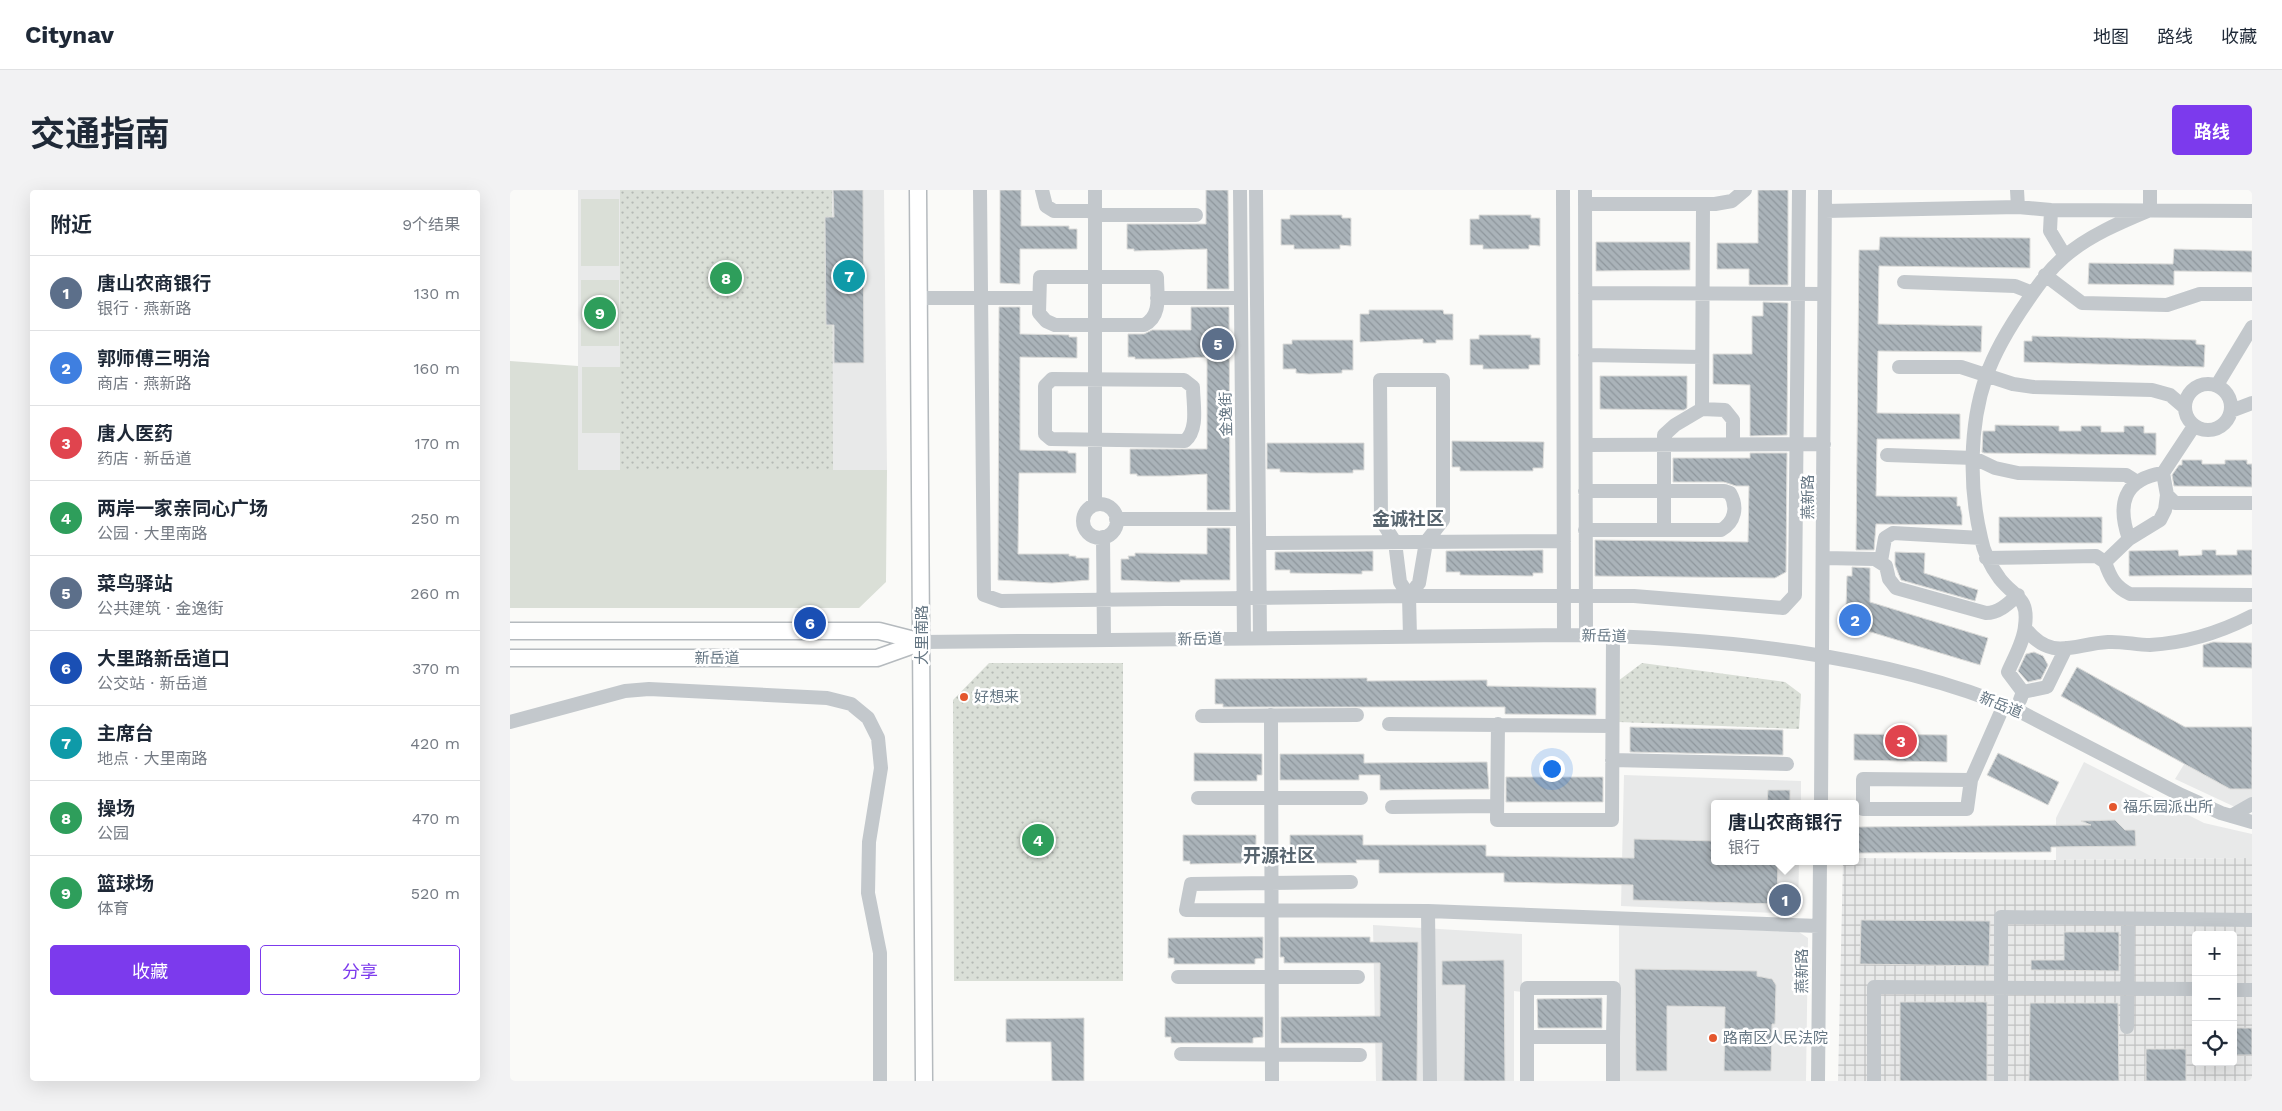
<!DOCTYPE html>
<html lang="zh">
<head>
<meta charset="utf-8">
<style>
  :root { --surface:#fff; --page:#f2f2f3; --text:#1f2937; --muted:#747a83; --line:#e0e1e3; --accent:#7c3aed }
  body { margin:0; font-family:"Work Sans","Noto Sans SC",sans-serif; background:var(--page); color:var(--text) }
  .controls { position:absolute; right:15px; bottom:15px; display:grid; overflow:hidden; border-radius:5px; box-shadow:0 5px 20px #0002 }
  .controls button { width:45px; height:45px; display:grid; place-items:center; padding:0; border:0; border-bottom:1px solid var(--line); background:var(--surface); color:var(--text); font:25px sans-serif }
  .you { position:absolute; left:1041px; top:578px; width:18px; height:18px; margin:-12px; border:4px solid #fff; border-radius:50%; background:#1a73e8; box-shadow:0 0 0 8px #1a73e833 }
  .badge { display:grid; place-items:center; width:32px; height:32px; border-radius:50%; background:var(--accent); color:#fff; font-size:16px; font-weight:700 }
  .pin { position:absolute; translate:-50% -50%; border:2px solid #fff; box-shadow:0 1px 5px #0006 }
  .popup { position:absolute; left:1201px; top:610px; width:148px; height:65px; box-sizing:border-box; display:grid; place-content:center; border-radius:5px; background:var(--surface); filter:drop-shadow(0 1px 4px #0005); font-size:16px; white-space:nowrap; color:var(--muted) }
  .popup b { font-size:19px; color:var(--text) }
  .popup::after { content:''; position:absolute; left:50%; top:100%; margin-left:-10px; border:10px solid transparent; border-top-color:var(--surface) }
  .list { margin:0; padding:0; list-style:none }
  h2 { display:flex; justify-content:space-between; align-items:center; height:65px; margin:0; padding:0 20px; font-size:21px }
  h2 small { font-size:16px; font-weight:400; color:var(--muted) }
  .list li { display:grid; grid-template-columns:32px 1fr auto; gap:15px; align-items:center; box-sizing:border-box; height:75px; padding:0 20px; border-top:1px solid var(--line) }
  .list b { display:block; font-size:19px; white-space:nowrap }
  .list p { margin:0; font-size:16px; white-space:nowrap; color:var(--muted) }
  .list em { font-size:16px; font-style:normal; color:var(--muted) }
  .actions { display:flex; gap:10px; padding:15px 20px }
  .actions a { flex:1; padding:11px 0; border:1px solid var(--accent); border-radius:5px; text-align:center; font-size:18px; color:var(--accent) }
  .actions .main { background:var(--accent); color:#fff }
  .icon { flex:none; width:28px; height:28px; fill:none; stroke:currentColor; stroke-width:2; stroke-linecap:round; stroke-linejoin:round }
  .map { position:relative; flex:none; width:1742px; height:891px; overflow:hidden; border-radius:5px }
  header { display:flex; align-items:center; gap:30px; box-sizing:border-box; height:70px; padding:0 25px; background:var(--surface); border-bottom:1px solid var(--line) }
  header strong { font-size:24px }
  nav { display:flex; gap:28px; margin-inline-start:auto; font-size:18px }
  .intro { display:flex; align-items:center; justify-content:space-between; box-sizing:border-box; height:120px; padding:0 30px }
  h1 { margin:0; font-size:35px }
  .button { padding:12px 22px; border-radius:5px; background:var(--accent); color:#fff; font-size:18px; font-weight:700 }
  main { display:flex; gap:30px; padding:0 30px }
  aside { flex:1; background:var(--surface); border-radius:5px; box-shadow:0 5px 20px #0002 }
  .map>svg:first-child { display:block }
</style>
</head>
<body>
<header>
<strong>Citynav</strong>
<nav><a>地图</a><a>路线</a><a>收藏</a></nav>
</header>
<div class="intro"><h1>交通指南</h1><a class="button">路线</a></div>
<main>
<aside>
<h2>附近<small>9个结果</small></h2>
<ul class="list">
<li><span class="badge" style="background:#5c6f8a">1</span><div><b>唐山农商银行</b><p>银行 · 燕新路</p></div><em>130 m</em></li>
<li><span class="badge" style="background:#3f7fe0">2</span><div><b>郭师傅三明治</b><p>商店 · 燕新路</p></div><em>160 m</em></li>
<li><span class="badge" style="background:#e0444e">3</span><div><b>唐人医药</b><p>药店 · 新岳道</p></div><em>170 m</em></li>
<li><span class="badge" style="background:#2e9e5b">4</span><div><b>两岸一家亲同心广场</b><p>公园 · 大里南路</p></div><em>250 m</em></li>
<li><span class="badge" style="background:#5c6f8a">5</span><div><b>菜鸟驿站</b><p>公共建筑 · 金逸街</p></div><em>260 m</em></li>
<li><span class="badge" style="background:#1a4fb4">6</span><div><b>大里路新岳道口</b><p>公交站 · 新岳道</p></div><em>370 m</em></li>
<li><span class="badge" style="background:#0f9aa8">7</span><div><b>主席台</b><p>地点 · 大里南路</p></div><em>420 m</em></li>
<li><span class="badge" style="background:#2e9e5b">8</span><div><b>操场</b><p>公园</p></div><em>470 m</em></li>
<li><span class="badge" style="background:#2e9e5b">9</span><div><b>篮球场</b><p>体育</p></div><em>520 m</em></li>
</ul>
<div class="actions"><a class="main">收藏</a><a>分享</a></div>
</aside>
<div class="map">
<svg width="1742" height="891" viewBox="0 0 1742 891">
  <defs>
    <pattern id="industrial-grid" width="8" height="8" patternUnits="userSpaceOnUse" patternTransform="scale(1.25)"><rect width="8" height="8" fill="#e8e9e9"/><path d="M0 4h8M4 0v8" fill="none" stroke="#c0c1c2"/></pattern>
    <pattern id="park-dots" width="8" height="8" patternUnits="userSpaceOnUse" patternTransform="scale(1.25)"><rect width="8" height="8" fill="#dadfd7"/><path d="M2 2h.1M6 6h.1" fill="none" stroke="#b4b9b4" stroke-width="1.8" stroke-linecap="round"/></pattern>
    <pattern id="building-back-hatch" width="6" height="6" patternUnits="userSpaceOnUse" patternTransform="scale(1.25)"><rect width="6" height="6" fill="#aab3b9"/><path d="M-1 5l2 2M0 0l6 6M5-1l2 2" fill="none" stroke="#8e969c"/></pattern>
  </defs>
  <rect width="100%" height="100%" fill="#fafaf8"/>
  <path fill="#e8e9e9" d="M68 0H374L377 280H68Z
    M1681 563H1742V621L1725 617 1665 589Z
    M1574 572 1694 633 1742 644V668L1546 670V628Z
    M1114 585 1291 591V614H1205V671H1289L1288 724 1111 716Z
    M1109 734 1289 742 1298 748 1296 891H1109Z
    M863 735 1012 744V802L1004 801V891H866Z"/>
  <path fill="url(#industrial-grid)" fill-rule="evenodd" d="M1345 668 1546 670 1742 668V891H1328L1333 671H1345ZM1686 745H1723V872H1686Z"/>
  <path fill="#dadfd7" d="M71 9H109V76H71Z
    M71 90H109V156H71Z
    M0 171 68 176V280H377L376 392 349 418H0Z
    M72 177H110V243H72Z"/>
  <path fill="url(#park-dots)" d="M110 0H322L323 280 110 281Z
    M479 473H613V791H444L443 510Z
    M1132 473 1275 492 1291 504 1289 539 1109 532 1108 491Z"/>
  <path fill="url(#building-back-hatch)" stroke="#dcdcda" d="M323 0H353L354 173H324V135H316L315 27H324Z
    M490 0H511V36H559V39H567V59H510V94L490 93Z
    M696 0H718L719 99H697V59L624 61V59H617V34H696Z
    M1248 0H1278V95H1239V79H1207V53H1248Z
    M780 25H832V28H841V56L830 55V59H784V55H771V29H780Z
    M969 25H1021V28H1030V56L1019 55V59H973V55H960V29H969Z
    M1370 47 1520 48V78L1369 76 1368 134 1472 136 1471 162 1368 161 1367 223 1450 224V249H1367L1366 306 1447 307V316H1450L1452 325V335L1366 334 1364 360H1346L1349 60H1369Z
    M1086 52H1180V80L1086 81Z
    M1664 59 1742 61V82L1664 81V95L1578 94 1579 73 1663 74Z
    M1253 112 1278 113 1277 245 1240 246V195L1203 194V164H1242V126H1253Z
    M489 117H510V144L559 145V147H567V168L510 167V260L558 261V263H566V283H509L508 364H559V366H566V368H579V390L542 393 488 390Z
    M681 117H719L720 320H697V284L659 286H627V284H620V259H697V167L658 169H625V167H618V144H634L642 140H681Z
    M859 120H933L934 124H943V150H926V153H913V149L850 152V124H859Z
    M969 145H1021V148H1030V175H1019V179H973V175H960V149H969Z
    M1522 146 1686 150V154L1695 155 1694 177 1514 172V151H1522Z
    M782 150H843V180H832V183L799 184 786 183V179H773V154H782Z
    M1090 186H1177V218L1174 220 1090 219Z
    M1485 235 1549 236V241H1571V236H1591V242H1614V236H1634V243H1646V265L1474 263 1472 262 1473 241H1485Z
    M942 251 1034 252 1033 278H1023V281H950V277H942Z
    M757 253H854V280H843V283H801L770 282V279H757Z
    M1240 263H1277L1276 382 1265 388 1085 386V350L1238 352 1239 296H1226L1214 292H1163V268H1240Z
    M1672 270H1692V274H1715V270H1737V274H1742V297L1664 296 1662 285 1669 275H1672Z
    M1489 327H1592V353H1489Z
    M697 338H720V390H670V392H658L611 390V369H619L618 366H625V363L697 364Z
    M1033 360V383H1023V386L950 385V382H936V361Z
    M1668 360 1669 366 1692 365V360H1706V365H1727V360H1742V385L1619 386V361Z
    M863 361V381H852V384L780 383V380H765V362Z
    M1385 362 1415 363 1414 383 1468 400 1465 411 1391 390 1385 375Z
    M1342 377 1360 378V412L1478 448 1470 475 1344 437 1336 418 1337 386H1342Z
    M1703 452 1742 453V478L1693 477V455Z
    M1524 462 1533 466 1538 475 1531 489 1518 492 1508 481 1516 464Z
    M1567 477 1675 537H1742V599H1720L1551 506Z
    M857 488V491L977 490V496L1086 498V525L995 524V517H713V514H705V489Z
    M1120 537 1273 540V565L1120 562Z
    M1344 544 1437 545V572L1344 570Z
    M684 563 752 564V585H747V591H684Z
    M1488 563 1549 592 1538 615 1477 585Z
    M770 564H854V573L977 572 979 599 870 600V585H849V590H770Z
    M996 587H1093V612H996Z
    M1258 600H1280V614H1257Z
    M1605 630 1615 640H1625L1626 656 1541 657V662L1348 663V637L1581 635 1571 631Z
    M673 645H746V670H739V673L680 674V671H673Z
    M780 645H853V655H976V666L1124 668V649L1205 651V671H1268L1267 714 1123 710V695L994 692V683H869V670H846L847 673H787V671H780Z
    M1351 730 1480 731 1479 776 1350 774Z
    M1554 742H1609V781L1521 780V770H1554Z
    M753 747V768L745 769V774H664V768H658V748Z
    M770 747H860V752H908L907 891H872V853H771V827L870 826V773H774V767H770Z
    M994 770 995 891H954L955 795H932V771Z
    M1125 779 1247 781V786L1262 789 1266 795 1265 834H1262L1261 881H1214L1215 817 1157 816V881H1126Z
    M1092 808V838H1028L1027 809Z
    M1390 812H1477V891H1390Z
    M1520 813H1608L1609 891H1519Z
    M655 827H753V847L743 848V853H661V847H655Z
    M574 828V891H542L541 852H496V829Z
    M1723 838H1742V865H1723Z
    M1636 859H1676V891H1636Z"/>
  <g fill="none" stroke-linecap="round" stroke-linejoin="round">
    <defs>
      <path id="major" d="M408 0 414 891
        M0 441H369L412 452
        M0 468H367L412 452"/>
    </defs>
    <use href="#major" stroke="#b5babe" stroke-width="19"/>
    <path stroke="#c3c8cc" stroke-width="14" d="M470 0 474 405 491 411 899 406H1124L1273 418 1285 405 1289 0
      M532 0 536 16 544 21H585
      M585 0V315
      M730 0 734 448
      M746 0 750 448
      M1053 0 1054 445
      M1075 0 1076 446
      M1507 0 1508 17
      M1075 14H1205L1222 11 1235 0
      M1541 20 1540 41 1555 66
      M1315 21 1508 17 1541 20 1742 21
      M584 25H686
      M1535 85 1572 113 1657 115 1690 104H1742
      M530 87H647C647 105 652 126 634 135H545L536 131 529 123Z
      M1394 92 1505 96 1523 103
      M1075 103 1314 104
      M409 108H529
      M647 108H731
      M1075 165 1192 167
      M1389 177H1451L1503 194 1524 197 1642 200 1660 205 1674 217
      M542 189 674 190 683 197C683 214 689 239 675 251L541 249 535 244V196Z
      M870 190H933V330L916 352 909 393 899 406 890 392 885 352 871 330Z
      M1675 217a23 23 0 1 1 46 0a23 23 0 1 1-46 0Z
      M1707 195 1742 137
      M1192 219 1215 220 1223 230V254
      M1721 221 1742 213
      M1684 236 1653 283 1657 305 1655 320 1650 330 1619 349 1595 372C1600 387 1605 397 1620 404L1742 405
      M1076 255 1314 254
      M1377 265 1464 268 1485 278 1508 283 1616 285 1627 292
      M1075 301H1214L1220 303C1228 317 1225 332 1211 340H1154
      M1657 305 1665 313H1742
      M573 331a17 17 0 1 1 34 0a17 17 0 1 1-34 0Z
      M606 329H733
      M1075 340H1154V245L1165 235 1192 219 1193 15
      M593 347 594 450
      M1619 349C1607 315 1613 289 1653 283
      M749 353 1054 351
      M1314 368 1365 369 1376 376 1379 389 1386 398 1476 423C1489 423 1498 414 1508 405
      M1476 368 1586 366 1595 372
      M1371 371 1375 348 1383 343 1471 348
      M899 406 900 447
      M1515 438C1541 472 1563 454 1598 452 1612 451 1626 455 1640 455 1677 453 1709 443 1742 426
      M412 452 1054 445C1201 447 1370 462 1507 520L1671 605 1711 623 1742 632
      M1513 502 1498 482C1504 468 1514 451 1515 436 1519 407 1505 408 1490 389 1481 377 1474 364 1471 348 1459 298 1459 236 1476 187 1485 160 1502 133 1518 110 1529 94 1539 80 1554 67 1578 46 1611 32 1640 20V0
      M1510 510 1513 502 1537 497 1556 458
      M761 525 762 891
      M692 526 847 525
      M0 532 115 501 139 499 317 508 341 514 358 528 368 548 371 578 359 652 358 703 370 763V891
      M879 534 1102 536
      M988 534 987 630H1102L1103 446
      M1102 570 1277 574
      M1461 590 1457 619H1353V589L1461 590 1494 515
      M688 608H851
      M1311 614 1315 0
      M882 617 987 616
      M1721 626 1742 614
      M841 692 681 694 676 720 918 721 1309 736
      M918 721 920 891
      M668 787H848
      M1723 800H1742
      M1617 837 1618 729
      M1017 847V798H1104L1103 847
      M671 864 850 865
      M1017 891V847H1103V891
      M1308 891 1310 671
      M1364 891V797L1686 799
      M1491 891V727L1742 730"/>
    <use href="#major" stroke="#fff" stroke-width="16"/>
  </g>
  <g fill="#e4572e" stroke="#fff" stroke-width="2">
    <circle cx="454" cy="507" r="5"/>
    <circle cx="1603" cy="617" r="5"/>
    <circle cx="1203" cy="848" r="5"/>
  </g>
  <g text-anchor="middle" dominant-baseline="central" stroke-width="5" stroke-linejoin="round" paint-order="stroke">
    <g font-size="15" fill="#657683" stroke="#fff">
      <text transform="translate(716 224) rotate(-91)">金逸街</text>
      <text transform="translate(1298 307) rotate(-90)">燕新路</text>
      <text transform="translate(412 445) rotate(-90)">大里南路</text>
      <text transform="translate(1094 446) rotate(1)">新岳道</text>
      <text transform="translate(690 449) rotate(-1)">新岳道</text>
      <text x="207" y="468">新岳道</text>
      <text transform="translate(1491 515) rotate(22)">新岳道</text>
      <text transform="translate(1292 781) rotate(-90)">燕新路</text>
    </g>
    <g font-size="15" fill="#657683" stroke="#fff" text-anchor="start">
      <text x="464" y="507">好想来</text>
      <text x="1613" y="617">福乐园派出所</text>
      <text x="1213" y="848">路南区人民法院</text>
    </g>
    <g font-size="18" font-weight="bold" fill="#57646e" stroke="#fff">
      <text x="898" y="328">金诚社区</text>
      <text x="769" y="665">开源社区</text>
    </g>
  </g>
</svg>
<div class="controls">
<button>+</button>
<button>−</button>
<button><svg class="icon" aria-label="locate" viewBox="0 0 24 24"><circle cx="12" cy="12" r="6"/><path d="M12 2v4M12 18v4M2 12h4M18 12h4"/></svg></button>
</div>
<div class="you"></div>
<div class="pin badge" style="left:1275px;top:710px;background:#5c6f8a">1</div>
<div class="popup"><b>唐山农商银行</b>银行</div>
<div class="pin badge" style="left:1345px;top:430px;background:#3f7fe0">2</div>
<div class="pin badge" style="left:1391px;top:551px;background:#e0444e">3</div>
<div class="pin badge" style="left:528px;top:650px;background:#2e9e5b">4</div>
<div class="pin badge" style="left:708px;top:154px;background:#5c6f8a">5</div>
<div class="pin badge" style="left:300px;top:433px;background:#1a4fb4">6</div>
<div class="pin badge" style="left:339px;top:86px;background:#0f9aa8">7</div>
<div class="pin badge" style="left:216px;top:88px;background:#2e9e5b">8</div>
<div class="pin badge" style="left:90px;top:123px;background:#2e9e5b">9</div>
</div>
</main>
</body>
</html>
